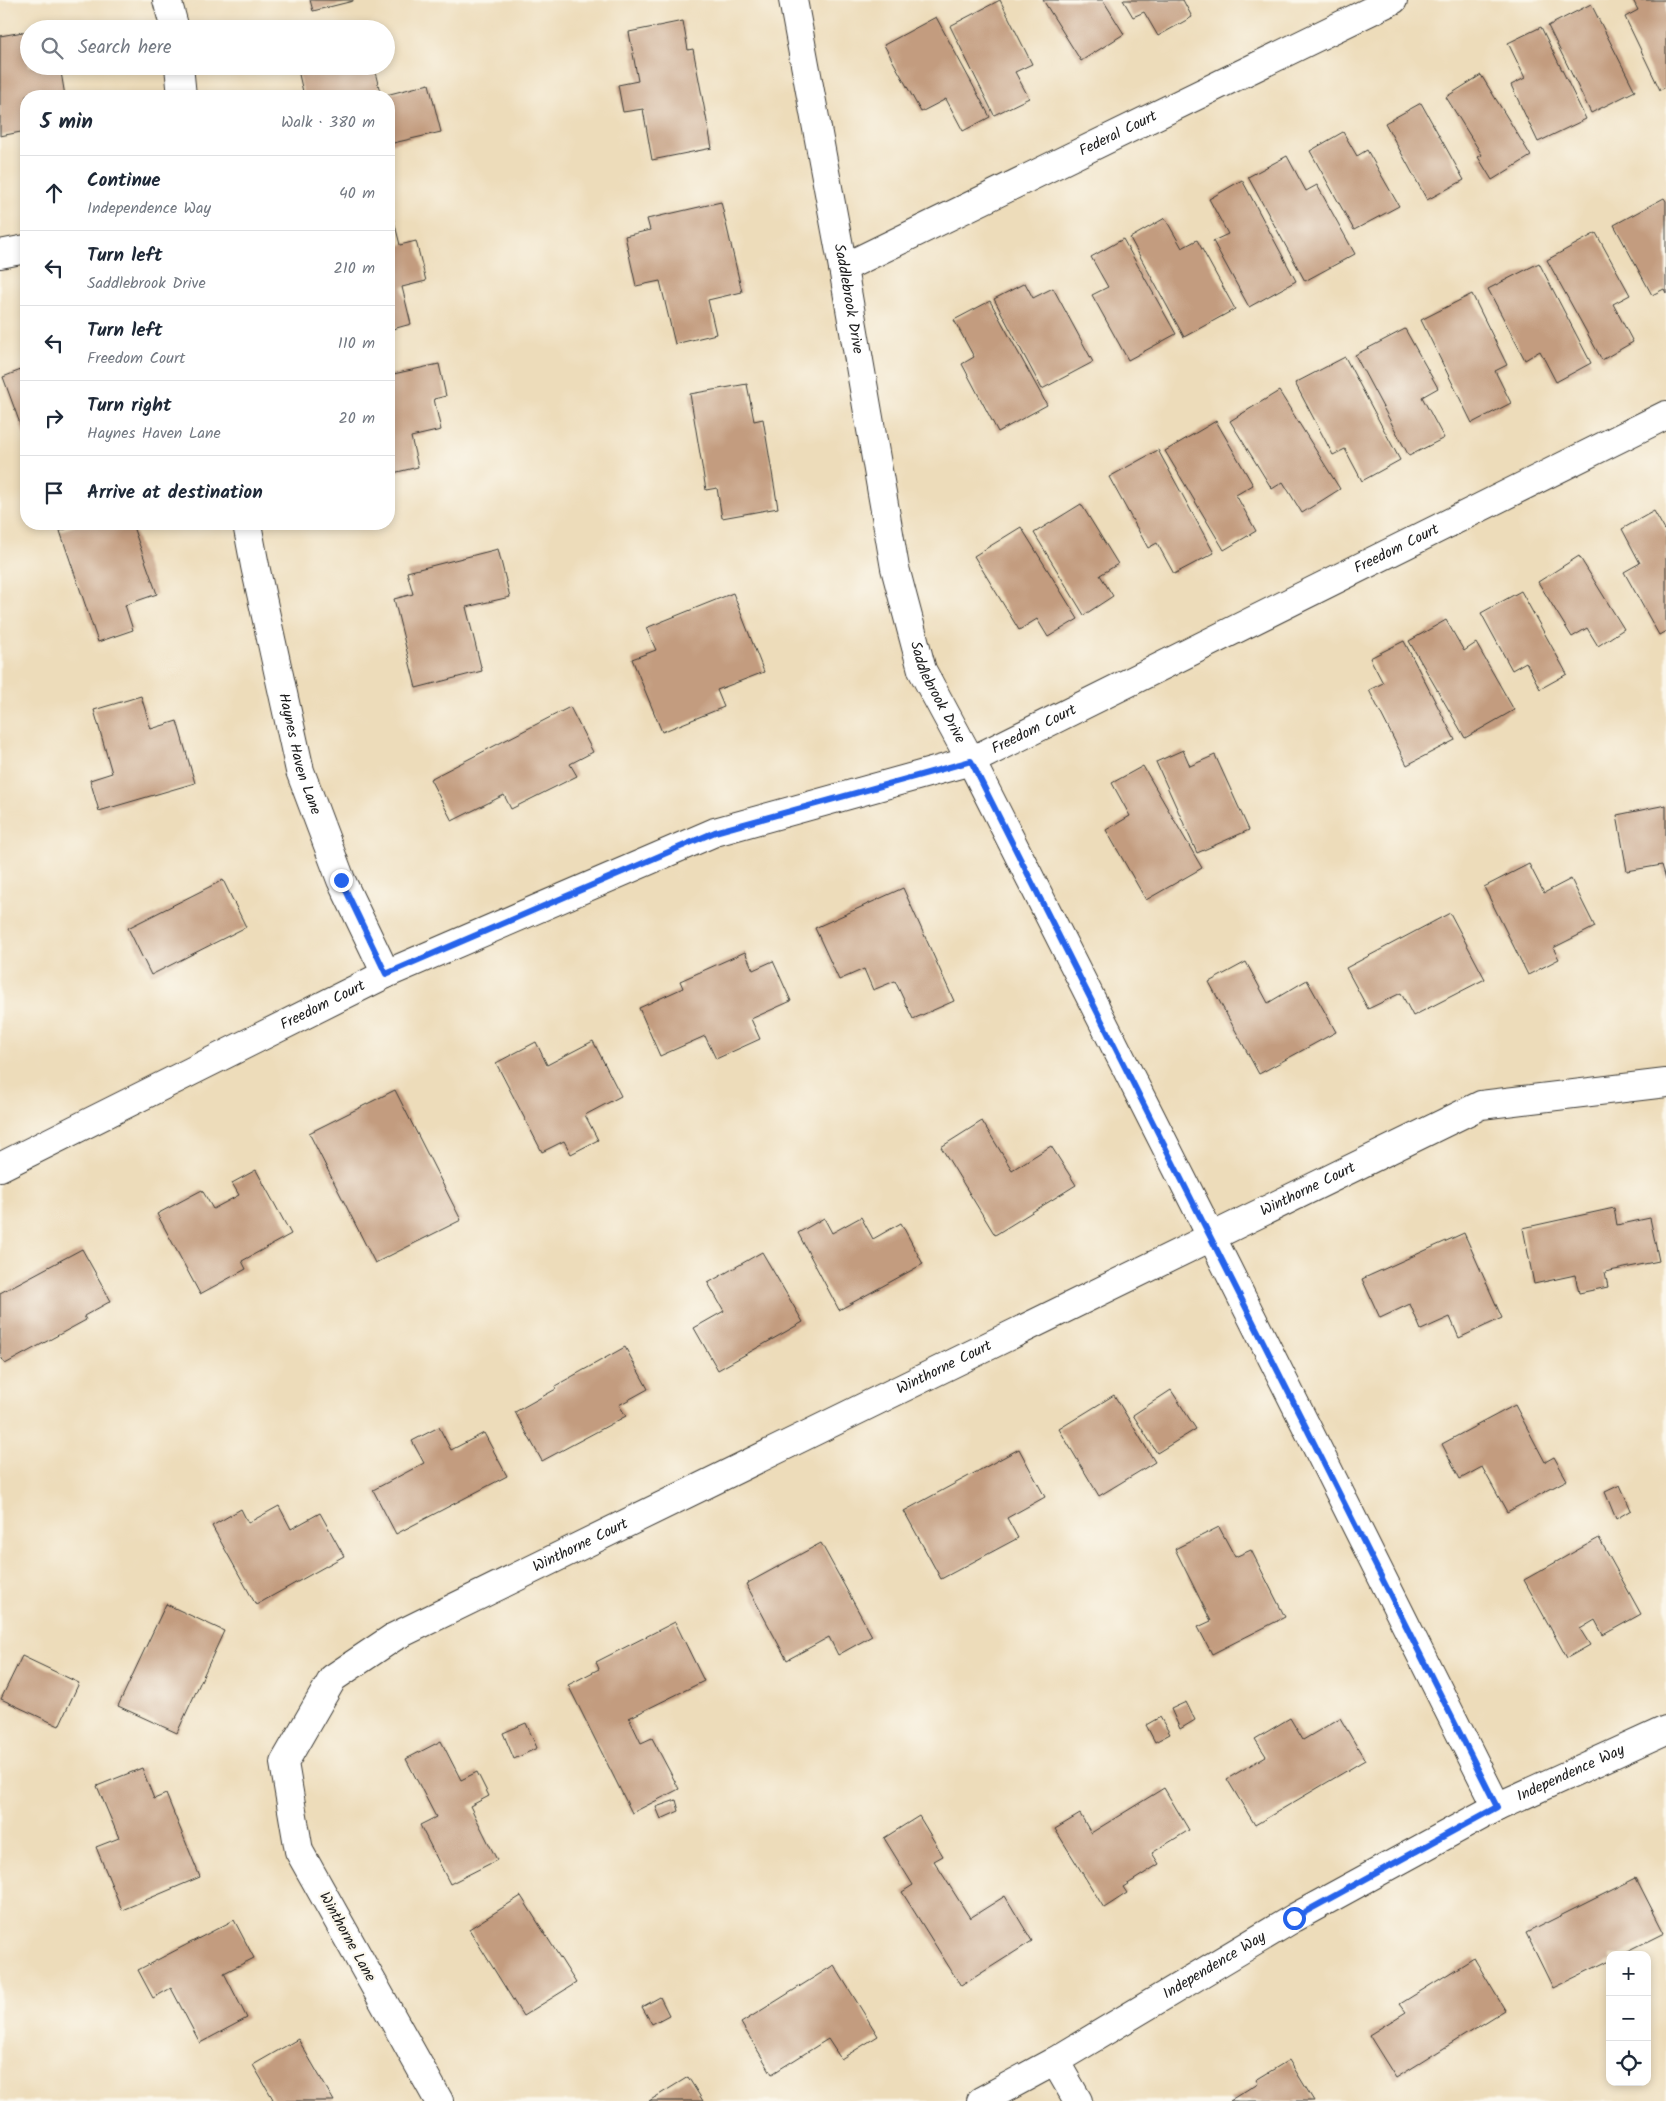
<!DOCTYPE html>
<html lang="en">
<head>
<meta charset="utf-8">
<style>
  :root { --surface:#fff; --page:#f6f6f7; --text:#1f2937; --muted:#747a83; --line:#e0e1e3 }
  body { margin:0; font-family:Kalam,sans-serif; background:var(--page); color:var(--text) }
  .controls { position:absolute; right:15px; bottom:15px; display:grid; overflow:hidden; border-radius:10px; box-shadow:0 2px 8px #0003 }
  .controls button { width:45px; height:45px; display:grid; place-items:center; padding:0; border:0; border-bottom:1px solid var(--line); background:var(--surface); color:var(--text); font:25px sans-serif }
  .stop { position:absolute; width:15px; height:15px; margin:-11px; border:4px solid #2563eb; border-radius:50%; background:#fff }
  .stop.end { background:#2563eb; border-color:#fff; box-shadow:0 1px 5px #0008 }
  .list { margin:0; padding:0; list-style:none }
  h2 { display:flex; justify-content:space-between; align-items:center; height:65px; margin:0; padding:0 20px; font-size:21px }
  h2 small { font-size:16px; font-weight:400; color:var(--muted) }
  .list li { display:grid; grid-template-columns:32px 1fr auto; gap:15px; align-items:center; box-sizing:border-box; height:75px; padding:0 20px; border-top:1px solid var(--line) }
  .list b { display:block; font-size:19px; white-space:nowrap }
  .list p { margin:0; font-size:16px; white-space:nowrap; color:var(--muted) }
  .list em { font-size:16px; font-style:normal; color:var(--muted) }
  .icon { flex:none; width:28px; height:28px; fill:none; stroke:currentColor; stroke-width:2; stroke-linecap:round; stroke-linejoin:round }
  .map { position:relative; flex:none; width:1666px; height:2101px; overflow:hidden }
  .search { position:absolute; background:var(--surface); box-shadow:0 2px 8px #0003; left:20px; top:20px; width:375px; height:55px; display:flex; align-items:center; gap:12px; box-sizing:border-box; padding:0 18px; border-radius:28px; color:var(--muted); font-size:19px }
  .panel { position:absolute; background:var(--surface); box-shadow:0 2px 8px #0003; left:20px; top:90px; width:375px; height:440px; border-radius:20px }
  .map>svg:first-child { display:block }
</style>
</head>
<body>
<div class="map">
<svg width="1666" height="2101" viewBox="0 0 1666 2101">
  <rect width="100%" height="100%" fill="#fbf7ec"/>
  <filter id="ink" filterUnits="userSpaceOnUse"><feTurbulence type="fractalNoise" baseFrequency=".02" numOctaves="2"/><feDisplacementMap in="SourceGraphic" scale="10" xChannelSelector="R" yChannelSelector="G"/><feConvolveMatrix kernelMatrix="1 2 1 2 8 2 1 2 1" color-interpolation-filters="sRGB"/></filter>
  <filter id="wash" filterUnits="userSpaceOnUse"><feTurbulence type="fractalNoise" baseFrequency=".0096" numOctaves="4" result="noise"/><feDisplacementMap in="SourceGraphic" scale="20" xChannelSelector="R" yChannelSelector="G"/><feGaussianBlur stdDeviation="1.12" result="paint"/><feColorMatrix in="noise" values="0 0 0 0 0 0 0 0 0 0 0 0 0 0 0 0 0 1.4 0 .05"/><feComposite in="paint" operator="in"/></filter>
  <g filter="url(#wash)">
    <rect width="100%" height="100%" fill="#eddcba"/>
    <g id="blocks">
      <path fill="#c39c7f" d="M310 0H353V1L313 11Z
        M1000 0 1032 64 1015 72 1029 98 994 115 950 26Z
        M1043 0H1103L1124 34 1081 61Z
        M1123 0H1183L1192 17 1158 36 1144 12 1133 17Z
        M1633 0H1666V87L1660 90 1625 17 1638 10Z
        M1591 4 1635 91 1591 113 1548 26Z
        M936 17 990 117 963 131 946 99 921 112 884 45Z
        M683 21 688 50 693 49 712 148 652 160 643 109 623 112 618 85 638 81 629 32Z
        M1541 27 1586 119 1538 142 1511 85 1525 78 1508 43Z
        M29 31V66H60L65 96H26V131L0 136V36Z
        M297 66H348L350 74 374 68 381 96H304Z
        M1481 75 1531 156 1492 180 1478 157 1482 155 1446 97Z
        M429 84 441 132 389 144V96H382Z
        M1421 103 1464 180 1427 200 1385 123Z
        M1343 132 1357 156 1367 150 1399 206 1354 230 1310 151Z
        M1287 156 1306 191 1317 185 1355 254 1305 281 1248 177Z
        M1242 180 1296 281 1249 307 1213 241 1228 234 1209 199Z
        M1664 198 1666 201V293L1664 289 1652 295 1614 225Z
        M721 202 742 292 708 300 716 334 675 344 660 281 636 286 625 236 650 230 647 219Z
        M389 209H391L400 245 416 241 426 281 402 287 411 324 389 330Z
        M1165 218 1182 248 1197 240 1235 309 1184 337 1130 238Z
        M1596 233 1630 295 1613 304 1633 342 1602 360 1547 260Z
        M1123 239 1176 334 1128 360 1092 295 1108 287 1091 257Z
        M1539 263 1591 363 1556 382 1540 351 1525 360 1488 289Z
        M1025 283 1033 298 1053 288 1093 362 1042 389 994 299Z
        M1472 294 1507 365 1495 371 1511 403 1472 423 1421 320Z
        M990 301 1047 405 998 432 962 364 974 357 954 320Z
        M1405 329 1438 388 1422 397 1444 438 1409 456 1355 355Z
        M1345 357 1400 460 1362 481 1345 449 1333 455 1295 383Z
        M439 364 446 396 434 399 441 430 411 437 418 467 389 474V375Z
        M26 368V440L3 377Z
        M747 384 754 421 763 419 778 508 722 518 717 488 706 490 690 394Z
        M1279 391 1340 489 1302 513 1283 482 1272 489 1230 421Z
        M1216 421 1253 485 1236 495 1256 531 1224 550 1165 451Z
        M1158 450 1214 553 1174 574 1157 543 1148 548 1109 477Z
        M1081 504 1118 564 1100 575 1113 596 1084 615 1034 533Z
        M1654 511 1666 532V631L1659 635 1624 572 1640 563 1622 529Z
        M80 524H132L157 594 125 605 133 630 98 642 60 531Z
        M1021 527 1078 619 1048 637 1037 619 1019 630 974 556Z
        M498 549 510 597 466 607 482 671 416 688 394 599 413 594 407 572Z
        M1579 556 1624 629 1598 646 1587 628 1572 637 1538 582Z
        M1521 591 1567 674 1540 689 1526 662 1512 670 1481 613Z
        M733 593 764 672 717 690 724 707 662 732 632 659 656 650 646 628Z
        M1446 620 1464 651 1476 643 1514 710 1465 738 1409 641Z
        M1404 641 1455 740 1407 765 1369 690 1383 683 1370 658Z
        M141 696 151 729 177 721 195 783 99 811 90 780 112 773 94 710Z
        M570 707 593 752 570 764 577 776 511 809 504 795 452 821 430 779Z
        M1183 750 1190 766 1215 755 1249 830 1197 853 1156 762Z
        M1143 766 1202 868 1146 900 1106 830 1130 816 1112 783Z
        M1666 805V879L1662 865 1627 871 1617 815Z
        M1529 864 1544 893 1571 879 1595 927 1553 948 1559 959 1528 975 1484 887Z
        M223 880 246 927 151 975 128 928Z
        M903 888 954 1001 913 1019 895 981 873 990 864 969 839 980 815 928Z
        M1450 913 1485 979 1413 1016 1401 993 1368 1009 1346 968Z
        M745 952 753 970 773 961 791 1001 751 1019 760 1039 716 1059 705 1036 660 1056 639 1008 683 988 680 981Z
        M1246 962 1268 1003 1307 980 1336 1032 1259 1074 1209 982Z
        M593 1041 621 1096 585 1115 598 1140 571 1154 564 1141 542 1152 496 1063 536 1042 547 1065Z
        M395 1090 461 1220 375 1263 309 1133Z
        M982 1121 1012 1170 1051 1146 1076 1185 995 1235 941 1147Z
        M256 1170 291 1234 242 1261 246 1269 200 1294 157 1214 202 1190 213 1209 239 1195 232 1183Z
        M1614 1208 1617 1225 1650 1218 1659 1261 1605 1272 1608 1287 1579 1293 1575 1275 1534 1284 1523 1228Z
        M861 1217 873 1239 901 1223 923 1264 839 1310 798 1233 824 1218 832 1233Z
        M1464 1233 1502 1318 1459 1338 1450 1317 1421 1330 1410 1304 1380 1318 1362 1279Z
        M82 1249 111 1301 84 1316 86 1320 5 1364 0 1355V1293Z
        M762 1252 803 1322 718 1370 694 1328 724 1311 708 1283Z
        M625 1347 648 1389 619 1405 626 1416 542 1461 515 1412 556 1389 555 1386Z
        M1171 1390 1196 1429 1157 1453 1133 1415Z
        M1114 1395 1155 1462 1099 1496 1059 1429Z
        M1515 1405 1545 1462 1554 1457 1567 1480 1507 1512 1482 1467 1460 1479 1442 1444Z
        M439 1427 451 1450 484 1433 507 1476 396 1534 373 1490 424 1463 412 1441Z
        M1019 1449 1045 1497 1007 1518 1018 1538 941 1579 904 1511Z
        M1620 1485 1631 1510 1616 1519 1605 1492Z
        M279 1506 291 1529 320 1513 344 1556 256 1605 212 1526 241 1509 248 1523Z
        M1219 1527 1235 1557 1251 1550 1285 1617 1212 1654 1198 1627 1211 1621 1175 1549Z
        M1599 1538 1641 1614 1603 1635 1595 1620 1580 1629 1590 1645 1567 1658 1524 1580Z
        M821 1543 872 1636 838 1655 829 1637 787 1660 746 1584Z
        M166 1604 224 1631 177 1733 118 1706Z
        M675 1622 704 1681 629 1718 641 1743 652 1738 679 1789 632 1813 568 1685 599 1669 596 1662Z
        M22 1656 79 1683 59 1726 1 1699Z
        M1186 1702 1195 1720 1180 1729 1171 1709Z
        M1160 1717 1170 1734 1155 1742 1146 1725Z
        M1290 1718 1303 1740 1340 1718 1365 1760 1255 1825 1227 1779 1266 1756 1255 1739Z
        M526 1723 537 1748 514 1759 503 1733Z
        M441 1741 461 1780 477 1772 489 1796 470 1806 497 1860 450 1884 420 1825 436 1817 406 1759Z
        M142 1768 154 1799 166 1794 200 1877 122 1910 96 1847 119 1838 97 1786Z
        M1164 1788 1189 1830 1152 1853 1159 1864 1123 1887 1127 1893 1104 1908 1055 1829 1080 1814 1091 1833Z
        M676 1800 679 1811 661 1819 656 1807Z
        M919 1816 943 1856 934 1861 970 1918 1005 1896 1032 1941 961 1986 902 1892 913 1885 884 1838Z
        M1636 1878 1664 1933 1620 1955H1610V1960L1553 1988 1526 1933Z
        M521 1896 576 1983 523 2016 469 1929Z
        M234 1920 254 1958 224 1973 247 2018 200 2043 171 1988 153 1998 138 1970Z
        M1474 1958 1505 2010 1396 2078 1369 2035 1406 2012 1400 2004Z
        M834 1965 878 2036 841 2059 828 2039 772 2074 741 2023Z
        M660 1997 669 2015 652 2024 642 2007Z
        M298 2039 334 2101H270L273 2099 253 2065Z
        M1289 2060 1314 2101H1229L1258 2083 1256 2080Z
        M688 2077 703 2101H649Z"/>
    </g>
  </g>
  <g filter="url(#ink)">
    <use href="#blocks" fill-opacity="0" stroke="#3b3934" stroke-width="1"/>
    <g fill="none" stroke-linecap="round" stroke-linejoin="round">
      <defs>
        <g id="street">
          <path d="M167 0 175 29"/>
          <path id="s1" d="M793 0 843 268 895 568 922 670 971 761 1211 1236 1497 1807"/>
          <path d="M179 66 182 96"/>
          <path d="M0 254 26 249"/>
          <path id="s2" d="M843 268 1393 0"/>
          <path id="s3" d="M247 524 255 566 300 771 341 880 386 974"/>
          <path id="s4" d="M0 1167 386 974 715 832 971 761 1666 415"/>
          <path d="M1055 2061 1078 2101"/>
          <path id="s5" d="M439 2101 299 1851 284 1763 333 1678 394 1637 1481 1105 1666 1083"/>
          <path id="s6" d="M981 2101 1055 2061 1294 1918 1497 1807 1666 1730"/>
        </g>
      </defs>
      <use href="#street" stroke="#3b3934" stroke-width="30"/>
      <use href="#street" stroke="#fff" stroke-width="28"/>
    </g>
  </g>
  <g fill="none" stroke-linecap="round" stroke-linejoin="round" filter="url(#ink)">
    <path stroke="#2563eb" stroke-width="6" d="M341 880 386 974 715 832 971 761 1497 1807 1294 1918"/>
  </g>
  <g text-anchor="middle" dominant-baseline="central" stroke-width="4.5" stroke-linejoin="round" paint-order="stroke">
    <g font-size="15" fill="#1c1c1c" stroke="#fbf7ec">
      <text stroke="none"><textPath href="#s2" startOffset="306">Federal Court</textPath></text>
      <text stroke="none"><textPath href="#s1" startOffset="304">Saddlebrook Drive</textPath></text>
      <text stroke="none"><textPath href="#s4" startOffset="1531">Freedom Court</textPath></text>
      <text stroke="none"><textPath href="#s1" startOffset="709">Saddlebrook Drive</textPath></text>
      <text stroke="none"><textPath href="#s4" startOffset="1126">Freedom Court</textPath></text>
      <text stroke="none"><textPath href="#s3" startOffset="236">Haynes Haven Lane</textPath></text>
      <text stroke="none"><textPath href="#s4" startOffset="361">Freedom Court</textPath></text>
      <text stroke="none"><textPath href="#s5" startOffset="1565">Winthorne Court</textPath></text>
      <text stroke="none"><textPath href="#s5" startOffset="1160">Winthorne Court</textPath></text>
      <text stroke="none"><textPath href="#s5" startOffset="755">Winthorne Court</textPath></text>
      <text stroke="none"><textPath href="#s6" startOffset="675">Independence Way</textPath></text>
      <text transform="translate(347 1937) rotate(61)">Winthorne Lane</text>
      <text stroke="none"><textPath href="#s6" startOffset="270">Independence Way</textPath></text>
    </g>
  </g>
</svg>
<div class="controls">
<button>+</button>
<button>−</button>
<button><svg class="icon" aria-label="locate" viewBox="0 0 24 24"><circle cx="12" cy="12" r="6"/><path d="M12 2v4M12 18v4M2 12h4M18 12h4"/></svg></button>
</div>
<div class="stop" style="left:1294px;top:1918px"></div>
<div class="stop end" style="left:341px;top:880px"></div>
<div class="search"><svg class="icon" aria-label="search" viewBox="0 0 24 24"><circle cx="10" cy="10" r="6"/><path d="M15 15l6 6"/></svg>Search here</div>
<section class="panel">
<h2>5 min<small>Walk · 380 m</small></h2>
<ul class="list">
<li><svg class="icon" aria-label="ahead" viewBox="0 0 24 24"><path d="M12 20V5M6 11l6-6 6 6"/></svg><div><b>Continue</b><p>Independence Way</p></div><em>40 m</em></li>
<li><svg class="icon" aria-label="left" viewBox="0 0 24 24"><path d="M17 20v-9H6M10 6l-5 5 5 5"/></svg><div><b>Turn left</b><p>Saddlebrook Drive</p></div><em>210 m</em></li>
<li><svg class="icon" aria-label="left" viewBox="0 0 24 24"><path d="M17 20v-9H6M10 6l-5 5 5 5"/></svg><div><b>Turn left</b><p>Freedom Court</p></div><em>110 m</em></li>
<li><svg class="icon" aria-label="right" viewBox="0 0 24 24"><path d="M7 20v-9h11M14 6l5 5-5 5"/></svg><div><b>Turn right</b><p>Haynes Haven Lane</p></div><em>20 m</em></li>
<li><svg class="icon" aria-label="arrive" viewBox="0 0 24 24"><path d="M6 21V4h12l-3 4 3 4H6"/></svg><div><b>Arrive at destination</b></div></li>
</ul>
</section>
</div>
</body>
</html>
